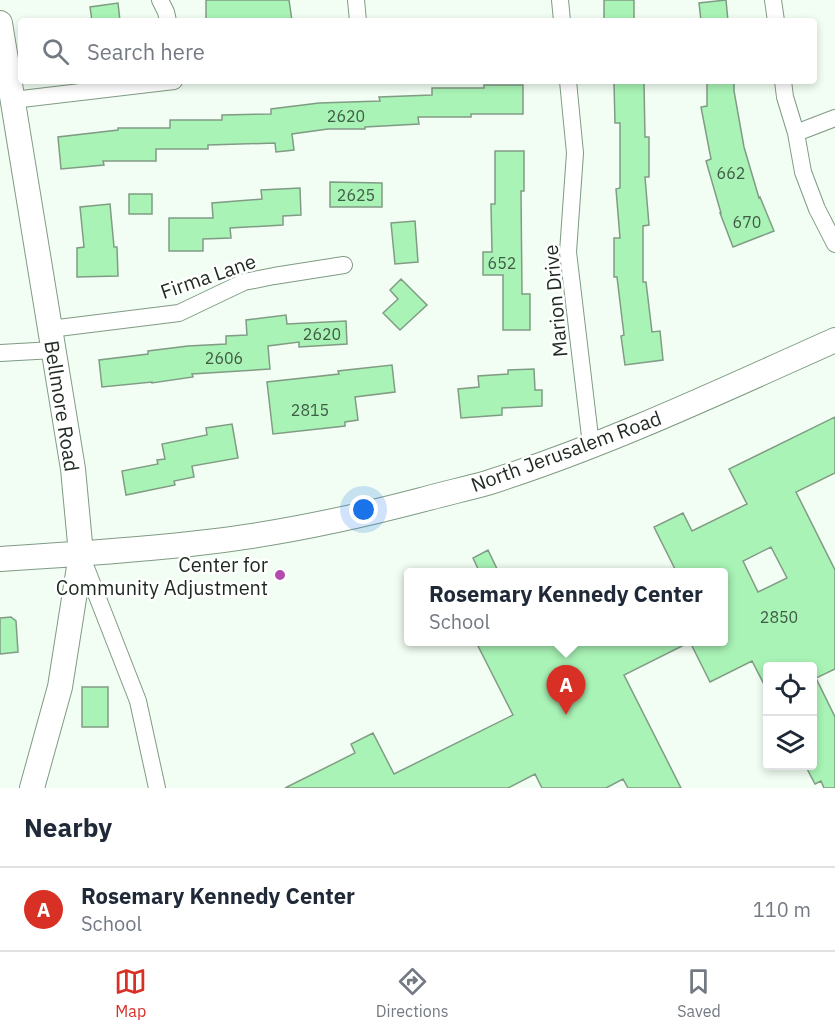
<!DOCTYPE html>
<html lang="en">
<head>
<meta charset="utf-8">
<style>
  :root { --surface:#fff; --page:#f2f2f3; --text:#1f2937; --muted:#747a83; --line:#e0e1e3; --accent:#d93025 }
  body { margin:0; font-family:"IBM Plex Sans",sans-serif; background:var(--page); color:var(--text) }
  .controls { position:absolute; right:18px; bottom:18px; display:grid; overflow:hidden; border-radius:6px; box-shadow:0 3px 9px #0003 }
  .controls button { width:54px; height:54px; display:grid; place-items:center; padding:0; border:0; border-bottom:2px solid var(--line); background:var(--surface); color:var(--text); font:30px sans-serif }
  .you { position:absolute; left:364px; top:510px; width:21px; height:21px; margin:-15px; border:4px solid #fff; border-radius:50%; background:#1a73e8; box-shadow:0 0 0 9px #1a73e833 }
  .badge { display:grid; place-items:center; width:39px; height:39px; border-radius:50%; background:var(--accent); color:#fff; font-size:20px; font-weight:700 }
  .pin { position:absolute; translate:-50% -50px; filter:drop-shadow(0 2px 3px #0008) }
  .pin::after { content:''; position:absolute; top:32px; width:21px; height:18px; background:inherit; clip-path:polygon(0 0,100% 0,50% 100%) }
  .popup { position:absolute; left:404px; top:568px; width:324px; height:78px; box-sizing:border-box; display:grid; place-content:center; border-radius:6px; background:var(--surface); filter:drop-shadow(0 2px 4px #0005); font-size:20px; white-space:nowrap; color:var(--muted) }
  .popup b { font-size:22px; color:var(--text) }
  .popup::after { content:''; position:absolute; left:50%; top:100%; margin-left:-12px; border:12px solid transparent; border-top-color:var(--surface) }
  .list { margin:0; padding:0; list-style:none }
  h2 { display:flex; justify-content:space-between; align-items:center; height:78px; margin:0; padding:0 24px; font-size:26px }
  h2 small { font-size:20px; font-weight:400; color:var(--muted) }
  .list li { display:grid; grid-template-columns:39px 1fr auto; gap:18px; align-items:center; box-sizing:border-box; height:84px; padding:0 24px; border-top:2px solid var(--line) }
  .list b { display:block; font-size:22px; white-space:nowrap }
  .list p { margin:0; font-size:20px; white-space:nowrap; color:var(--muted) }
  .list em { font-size:20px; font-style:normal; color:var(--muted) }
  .icon { flex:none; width:33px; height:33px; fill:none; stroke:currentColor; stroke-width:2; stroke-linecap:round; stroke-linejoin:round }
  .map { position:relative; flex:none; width:835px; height:788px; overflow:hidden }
  .search { position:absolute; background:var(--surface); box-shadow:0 3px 9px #0003; left:18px; right:18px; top:18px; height:66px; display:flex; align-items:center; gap:15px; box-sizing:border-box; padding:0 21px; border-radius:6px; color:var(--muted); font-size:22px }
  .sheet { height:162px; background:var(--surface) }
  nav { display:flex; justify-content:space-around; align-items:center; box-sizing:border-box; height:84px; border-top:2px solid var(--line); background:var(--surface); font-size:16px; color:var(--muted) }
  nav a { display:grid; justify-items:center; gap:3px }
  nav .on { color:var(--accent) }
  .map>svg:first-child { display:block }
</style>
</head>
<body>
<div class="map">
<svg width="835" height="788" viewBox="0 0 835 788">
  <rect width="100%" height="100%" fill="#f2fef3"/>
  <path fill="#a9f3b6" stroke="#819c85" stroke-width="1.5" fill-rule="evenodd" d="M206 0H289L292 21H206Z
    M604 0H634V19H604Z
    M726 0 728 21H701L699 3Z
    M118 3 120 21H92L90 7Z
    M707 81H734V91L744 147 759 198 760 197 774 231 733 247 720 213H721L706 161 711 159 701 107 707 106Z
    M614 83H644L645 137H649V177H645L649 225 643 226V282H646L652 332 660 331 663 360 625 365 621 336 624 335 617 277H614V238H620L616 189 620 188V123H615Z
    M484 85H523V114H471V117H418L419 124 365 127V129H328L292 134 294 150 276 152 275 143 208 145V149H156V161H103L104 165 61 169 58 137 118 130V128H170V120H222V115L271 114V109L319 103 380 101 379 97 432 95V88H484Z
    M495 151H524V191H521L522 294H530V330H503V275H483V252H492L491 204H495Z
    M330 182 382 183V207H330Z
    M300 188 301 215 283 216V225L230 228 231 238 203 239V251H169V218H213L212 203 262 199 261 190Z
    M129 194H152V214H129Z
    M110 204 114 247H117L118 276 77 277V248L84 247 80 207Z
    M415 221 418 262 395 264 391 223Z
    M401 279 427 305 400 330 383 313 398 299 390 290Z
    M286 315 287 324 346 321 347 344 299 347V342L268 346 270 369 192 374 193 377 152 383V382L102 387 99 360 148 354V351L188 346 226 344V336L247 335 246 320Z
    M392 365 395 392 355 397 358 420 345 422V426L273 434 267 382 339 374 338 371Z
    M534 369 535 390H542V406L502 408V415L461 418 458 389 479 387 478 376 508 374V370Z
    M835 417V473L796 492 835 570V669L816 678 835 717V788H824L821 781 815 784 805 765H813V666H768V692L752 661 710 682 690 642 624 675 681 788H628L623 779 606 788H542L535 774 508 788H285L355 753 351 744 373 733 394 774 513 715 476 642H723V573H677L654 527 683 513 692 531 747 504 729 469ZM771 547 787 578 758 592 743 561Z
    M232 424 238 458 192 466 194 477 174 481 175 485 126 495 122 471 158 464 157 460 165 459 162 444 207 435 206 428Z
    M488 550 499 573H480L473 558Z
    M11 617 16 621 18 652 0 654V618Z
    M82 687H108V727H82Z"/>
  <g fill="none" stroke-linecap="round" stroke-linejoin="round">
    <defs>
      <path id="street" d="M160 0 166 12 168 21
        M356 0 358 21
        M560 0 562 21
        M773 0 776 21
        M568 81 575 153 568 252 591 445
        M783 81 785 97 796 133 803 172 817 209 835 244
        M13 100 174 81
        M796 133 835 118
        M50 329 179 313 244 282 274 276 344 265
        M0 353 54 350
        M81 555 138 701 157 788"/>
      <path id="secondary" d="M0 23 73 469 81 554 60 687 32 788
        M0 559C63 555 127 551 190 544 268 536 345 520 421 500 443 494 465 489 487 483 607 445 721 391 835 340"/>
    </defs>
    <use href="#street" stroke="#7f9b83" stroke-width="18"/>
    <use href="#secondary" stroke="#7f9b83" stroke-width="26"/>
    <use href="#street" stroke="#fff" stroke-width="16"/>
    <use href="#secondary" stroke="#fff" stroke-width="24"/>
  </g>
  <circle fill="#b34caf" stroke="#fff" stroke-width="2" cx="280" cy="575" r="6"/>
  <g text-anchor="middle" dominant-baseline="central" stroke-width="5" stroke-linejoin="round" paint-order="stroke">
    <g font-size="16" fill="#415c46">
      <text x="346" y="116">2620</text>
      <text x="731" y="173">662</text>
      <text x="356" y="195">2625</text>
      <text x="747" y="222">670</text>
      <text x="502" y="263">652</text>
      <text x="322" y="334">2620</text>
      <text x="224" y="358">2606</text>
      <text x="310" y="410">2815</text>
      <text x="779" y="617">2850</text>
    </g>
    <g font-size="20" fill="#1e2920" stroke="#fff">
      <text transform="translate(208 276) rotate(-19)">Firma Lane</text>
      <text transform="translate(555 301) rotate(-95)">Marion Drive</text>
      <text transform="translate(62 406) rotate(81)">Bellmore Road</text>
      <text transform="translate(566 451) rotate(-20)">North Jerusalem Road</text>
    </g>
    <g font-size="20" fill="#1e2920" stroke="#fff" text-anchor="end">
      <text x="268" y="564">Center for<tspan x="268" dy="23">Community Adjustment</tspan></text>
    </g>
  </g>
</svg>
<div class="controls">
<button><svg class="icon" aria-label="locate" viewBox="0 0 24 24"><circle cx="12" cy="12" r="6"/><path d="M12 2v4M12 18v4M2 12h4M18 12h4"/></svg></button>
<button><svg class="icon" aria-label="layers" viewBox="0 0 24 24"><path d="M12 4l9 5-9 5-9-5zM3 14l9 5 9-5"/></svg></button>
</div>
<div class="you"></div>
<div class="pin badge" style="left:566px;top:715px">A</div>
<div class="popup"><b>Rosemary Kennedy Center</b>School</div>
<div class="search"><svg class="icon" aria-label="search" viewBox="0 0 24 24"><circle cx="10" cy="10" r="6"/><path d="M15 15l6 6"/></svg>Search here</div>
</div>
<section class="sheet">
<h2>Nearby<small></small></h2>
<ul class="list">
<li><span class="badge">A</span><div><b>Rosemary Kennedy Center</b><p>School</p></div><em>110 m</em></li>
</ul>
</section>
<nav>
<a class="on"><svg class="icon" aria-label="map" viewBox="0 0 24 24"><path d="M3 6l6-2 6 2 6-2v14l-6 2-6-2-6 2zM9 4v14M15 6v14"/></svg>Map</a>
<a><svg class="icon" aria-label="directions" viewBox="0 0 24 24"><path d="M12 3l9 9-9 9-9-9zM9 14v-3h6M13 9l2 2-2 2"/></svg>Directions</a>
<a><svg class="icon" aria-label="saved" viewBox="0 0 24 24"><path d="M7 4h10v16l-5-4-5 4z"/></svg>Saved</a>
</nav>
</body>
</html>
